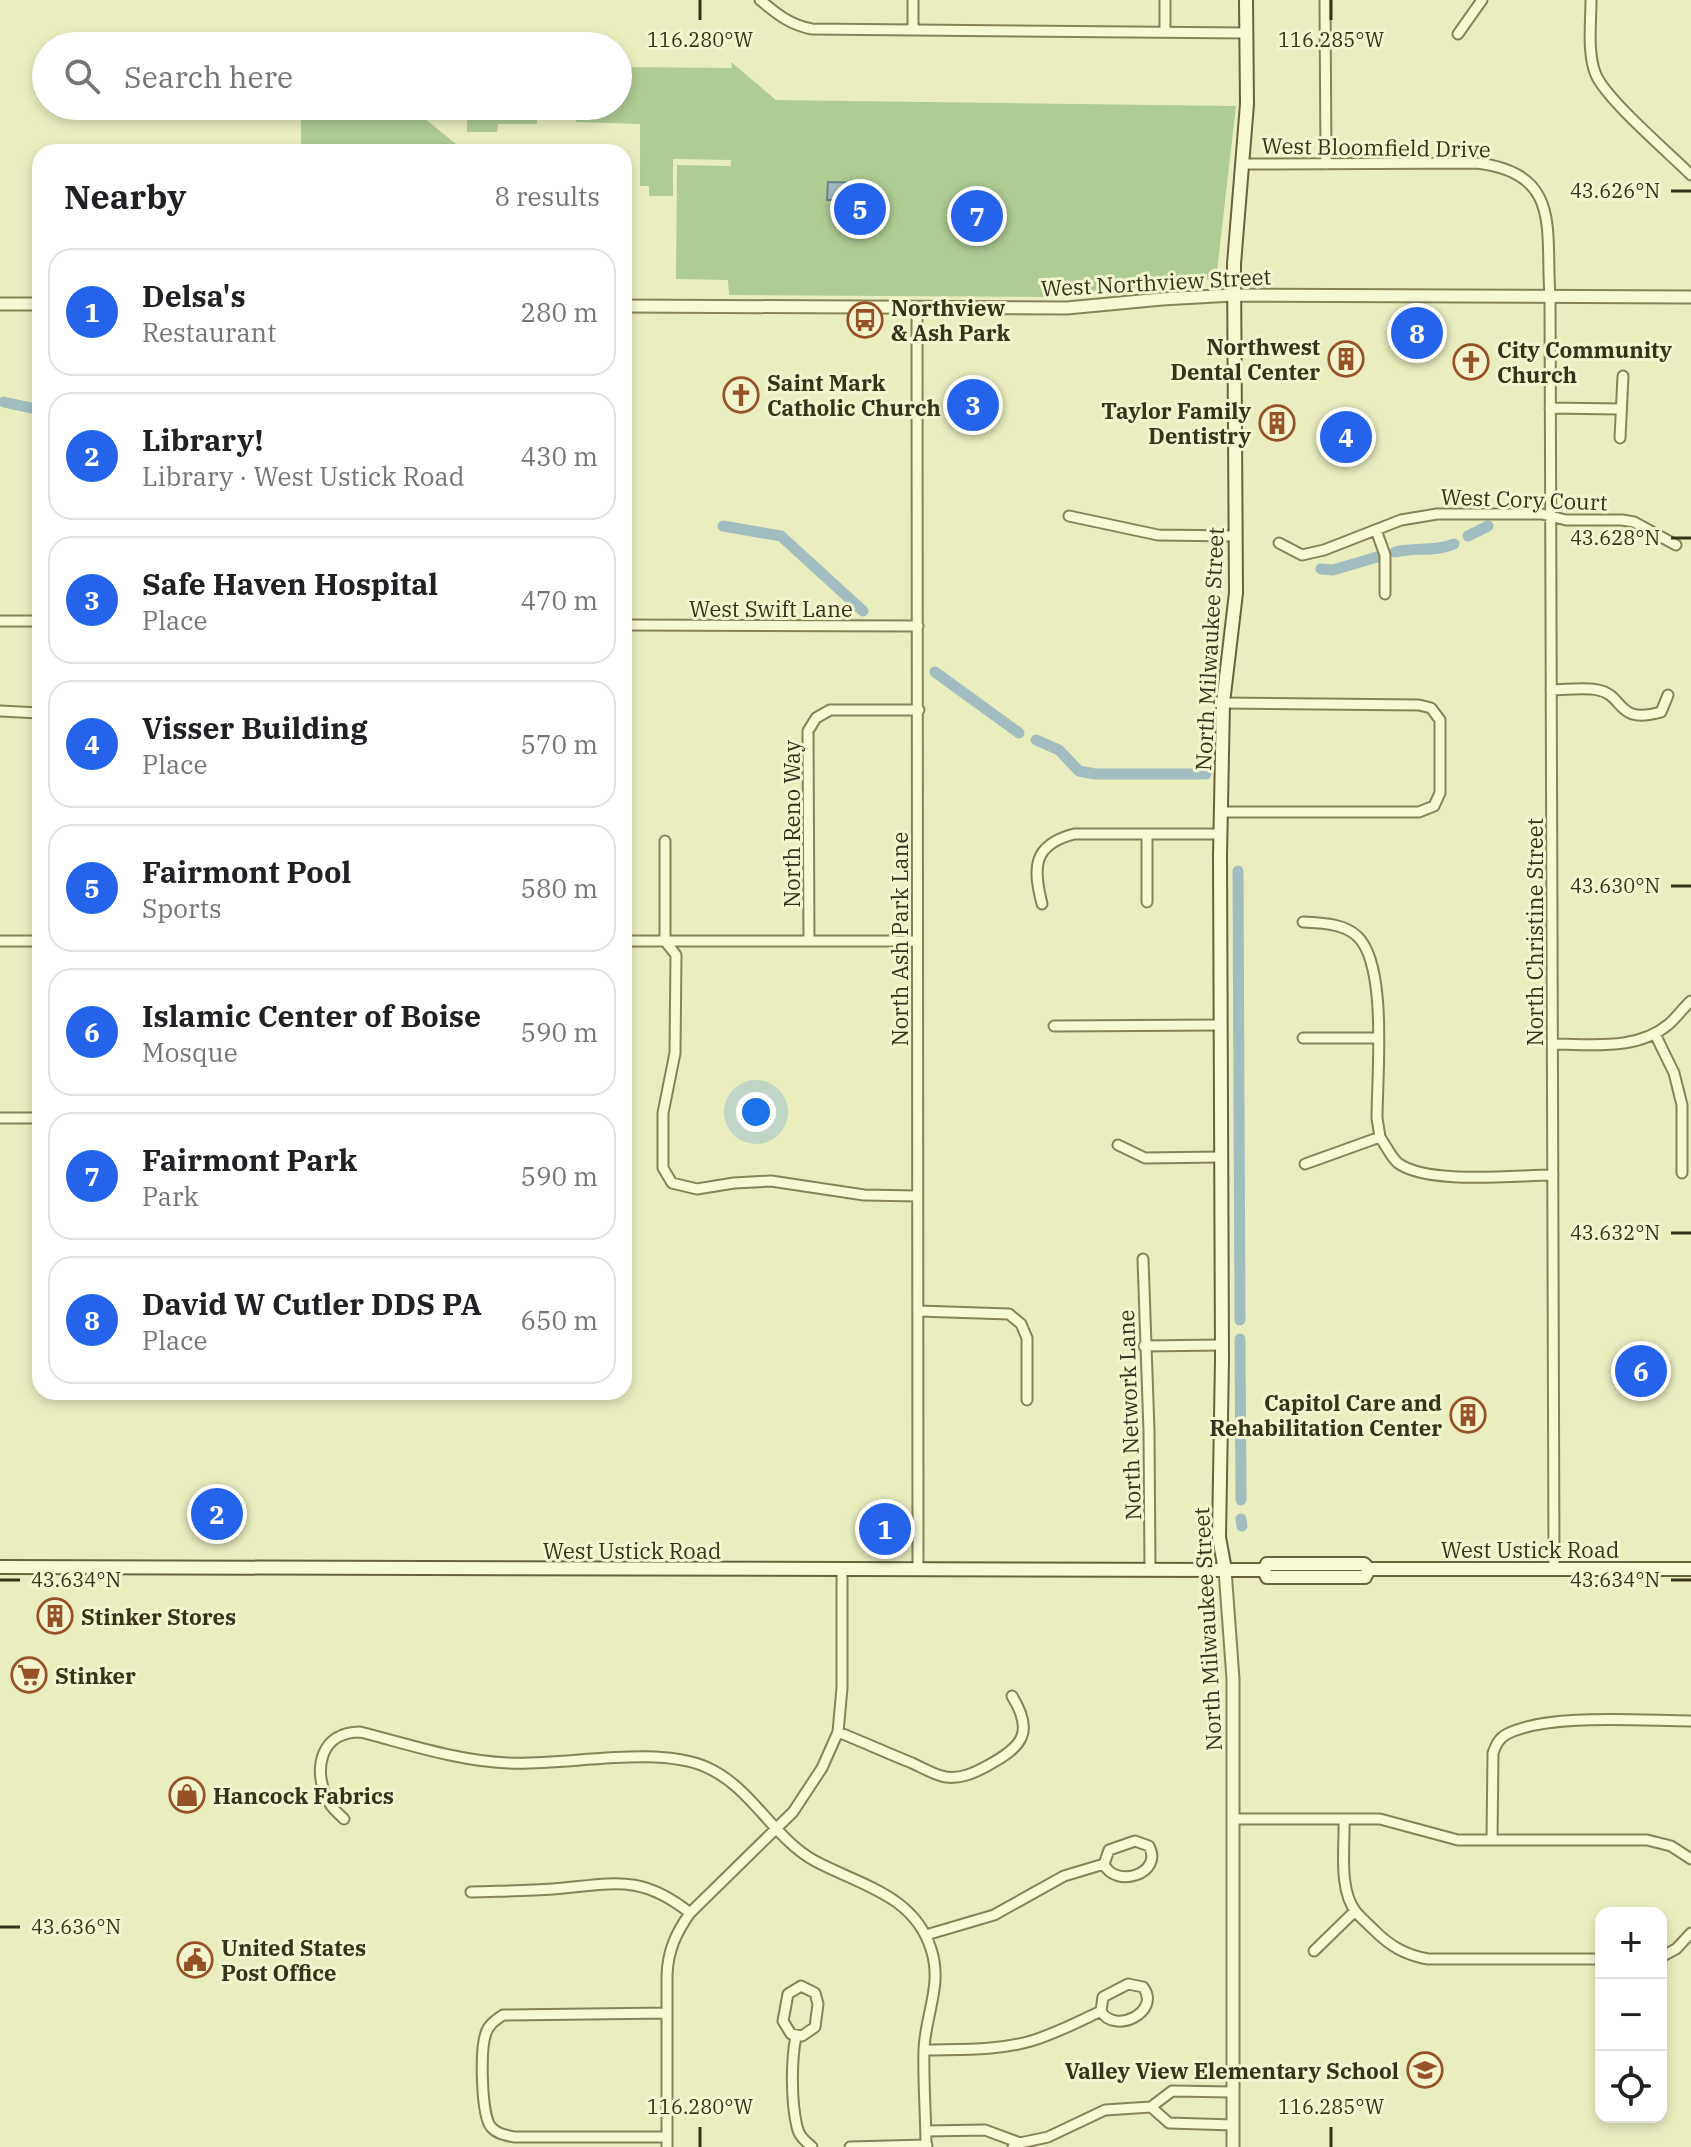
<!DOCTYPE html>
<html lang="en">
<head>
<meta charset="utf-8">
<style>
  :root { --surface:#fff; --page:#f2f2f2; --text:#202124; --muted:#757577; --line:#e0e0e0; --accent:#2563eb }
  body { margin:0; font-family:"IBM Plex Serif",serif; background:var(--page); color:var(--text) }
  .controls { position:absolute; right:24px; bottom:24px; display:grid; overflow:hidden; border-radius:16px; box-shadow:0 4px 12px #0003 }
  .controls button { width:72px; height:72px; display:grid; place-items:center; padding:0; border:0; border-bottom:2px solid var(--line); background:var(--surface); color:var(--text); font:40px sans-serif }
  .you { position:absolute; left:756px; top:1112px; width:28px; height:28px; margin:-20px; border:6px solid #fff; border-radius:50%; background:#1a73e8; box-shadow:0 0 0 12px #1a73e833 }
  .badge { display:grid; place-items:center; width:52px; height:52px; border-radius:50%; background:var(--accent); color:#fff; font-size:26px; font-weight:700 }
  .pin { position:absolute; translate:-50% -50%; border:4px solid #fff; box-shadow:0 2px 8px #0006 }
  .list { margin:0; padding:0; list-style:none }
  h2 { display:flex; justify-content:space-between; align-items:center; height:104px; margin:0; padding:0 32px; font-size:34px }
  h2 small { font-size:26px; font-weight:400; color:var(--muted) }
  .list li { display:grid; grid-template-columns:52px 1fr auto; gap:24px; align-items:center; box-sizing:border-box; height:128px; margin:0 16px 16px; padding:0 16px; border:2px solid var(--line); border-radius:24px }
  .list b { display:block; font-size:30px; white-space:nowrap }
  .list p { margin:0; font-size:26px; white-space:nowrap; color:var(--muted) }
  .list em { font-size:26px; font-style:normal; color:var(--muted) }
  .icon { flex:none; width:44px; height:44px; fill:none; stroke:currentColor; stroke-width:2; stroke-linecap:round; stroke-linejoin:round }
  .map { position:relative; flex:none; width:1691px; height:2147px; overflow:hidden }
  .search { position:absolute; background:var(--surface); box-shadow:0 4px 12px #0003; left:32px; top:32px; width:600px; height:88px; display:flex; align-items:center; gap:20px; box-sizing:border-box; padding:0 28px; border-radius:44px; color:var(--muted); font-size:30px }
  .panel { position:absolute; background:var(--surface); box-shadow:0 4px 12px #0003; left:32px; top:144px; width:600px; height:1256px; border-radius:24px }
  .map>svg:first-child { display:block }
</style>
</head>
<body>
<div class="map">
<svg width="1691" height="2147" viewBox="0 0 1691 2147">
  <rect width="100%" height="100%" fill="#eaeebf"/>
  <path fill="#afcc93" d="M731 62 776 100 1236 106 1217 271 1212 279 1197 281 1044 297 729 295 728 280 676 279 677 165 730 166V173L731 160 673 159V196H649V186H640V124L576 122V106H618V67L732 68Z
    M301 106H409L456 144V152H301Z
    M467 106H537V124H498L497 132H467Z"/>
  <path fill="#a2bdc0" stroke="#69888d" stroke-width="2" d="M828 182 870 183V219H850V200H827Z"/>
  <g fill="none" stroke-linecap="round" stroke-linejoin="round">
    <path stroke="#a2bdc0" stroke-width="11" d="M4 402 40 410
      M723 526 781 536 863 611
      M1468 536 1488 526
      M1395 552C1416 547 1435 552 1454 544
      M1321 569 1333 570 1377 557
      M935 672 1019 733
      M1036 740 1059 750 1079 771 1095 774H1206
      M1238 871 1240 1320
      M1240 1339 1241 1500
      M1241 1519 1242 1526"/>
    <defs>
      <path id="minor" d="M760 0C777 14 790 25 812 29L1247 33
        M1165 0V32
        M1325 0 1326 164
        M1591 0C1591 23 1587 54 1596 75 1607 100 1669 153 1691 175
        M913 30V0
        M1458 34 1482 0
        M1244 164 1477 163C1563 173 1545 231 1550 296L1554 1568
        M917 308 918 1570
        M1550 408 1620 409
        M1620 438 1623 376
        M1069 516 1158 535 1236 536
        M1376 530 1385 555V594
        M1279 543 1302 555 1324 550 1401 520 1437 514H1542L1566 520H1622L1634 522 1676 545
        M0 621H40
        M624 625 918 626
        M1551 690C1566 690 1583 687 1598 690 1625 695 1615 725 1661 712L1668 695
        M0 711 40 713
        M1221 812H1419L1434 806 1440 793V720L1431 708 1419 705 1223 703
        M1147 834V902
        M665 841V941L676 955 675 1053 663 1113V1168L672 1183 697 1189 734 1183 771 1181 864 1195 917 1196
        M1042 904C1033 868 1032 845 1074 834H1220
        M1303 922C1320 923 1343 923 1357 936 1388 964 1377 1076 1377 1118L1380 1137
        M0 941H40
        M624 941H917
        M809 941 808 731 816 718 830 710H919
        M1054 1026 1220 1025
        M1655 1034 1674 1073 1682 1105V1173
        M1303 1038H1377
        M1553 1044C1592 1044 1637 1051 1669 1024 1677 1017 1683 1008 1691 1001
        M0 1118H40
        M1118 1145 1145 1158 1220 1157
        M1305 1164 1380 1137C1386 1146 1391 1157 1398 1163 1427 1185 1515 1175 1553 1175
        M1143 1259 1149 1431 1150 1570
        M918 1311 1009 1314 1021 1324 1027 1338V1400
        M1144 1346 1222 1345
        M838 1732C863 1742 887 1753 912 1763 923 1768 934 1775 946 1777 961 1779 974 1773 987 1766 1022 1747 1035 1733 1012 1696
        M344 1819C338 1813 330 1807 327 1799 313 1767 321 1732 360 1732 408 1744 458 1761 508 1763 565 1766 655 1745 706 1767 752 1787 772 1837 815 1861 860 1885 914 1895 931 1949 943 1985 925 2015 924 2050 923 2082 926 2115 926 2147
        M1234 1819H1380L1458 1840H1647L1671 1846 1691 1859
        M1344 1819C1345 1847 1338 1889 1356 1912 1361 1918 1368 1924 1374 1930 1390 1946 1405 1955 1428 1959H1601
        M1492 1840 1493 1753C1496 1745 1499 1738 1507 1734 1548 1713 1643 1721 1691 1721
        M1135 1841 1149 1846C1164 1874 1115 1889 1104 1864L1109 1850Z
        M471 1892C499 1891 526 1891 553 1889 613 1884 640 1873 690 1913
        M926 1935 994 1915 1064 1876 1104 1864
        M1314 1951 1355 1911
        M1661 1957 1676 1949 1691 1933
        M1128 1984 1143 1987C1162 2012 1114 2035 1101 2011L1103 1997Z
        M801 1986 815 1993 818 2004 815 2027 802 2036 791 2034 783 2021 788 1994Z
        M796 2036C791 2061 791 2101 797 2127 799 2136 805 2141 812 2147
        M924 2050C960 2049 996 2051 1031 2041 1055 2034 1078 2022 1101 2011
        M1233 2125 1169 2123 1151 2107 1172 2091 1233 2092
        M926 2131 985 2130 1020 2143 1013 2147
        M667 2137H514C505 2135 497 2134 491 2127 481 2115 480 2049 486 2033 489 2024 496 2020 503 2015L667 2013
        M1020 2143 1048 2137 1105 2110 1151 2107
        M667 2147V1975C668 1950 676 1933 690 1913L793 1812 822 1768 838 1732 842 1688V1570
        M850 2147 927 2145"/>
      <path id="tertiary" d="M0 304H40
        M624 306 1067 308 1162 299 1233 295 1691 297
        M1225 1570 1233 1679V2147"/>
      <path id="secondary" d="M0 1567 1225 1570H1264L1267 1564H1364L1369 1569H1691
        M1225 1570 1219 1537 1222 1359 1220 856 1223 703 1236 593 1234 264 1247 104 1246 0
        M1264 1570 1267 1577H1365L1369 1569"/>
    </defs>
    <use href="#minor" stroke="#878357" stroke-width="13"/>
    <use href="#tertiary" stroke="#878357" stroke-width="15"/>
    <use href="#secondary" stroke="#68633a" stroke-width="16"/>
    <use href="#minor" stroke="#f6f9d2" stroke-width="9"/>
    <use href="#tertiary" stroke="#f6f9d2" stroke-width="11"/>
    <use href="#secondary" stroke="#f6f9d2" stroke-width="12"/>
  </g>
  <path fill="none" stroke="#36321c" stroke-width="3" d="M700 0V20M1331 0V20M1671 191H1691M1671 538H1691M1671 886H1691M1671 1233H1691M0 1580H20M1671 1580H1691M0 1927H20M700 2127V2147M1331 2127V2147"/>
  <defs>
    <symbol id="bus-ring" viewBox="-11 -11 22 22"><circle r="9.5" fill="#f2f5ce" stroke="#965127" stroke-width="1.5"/><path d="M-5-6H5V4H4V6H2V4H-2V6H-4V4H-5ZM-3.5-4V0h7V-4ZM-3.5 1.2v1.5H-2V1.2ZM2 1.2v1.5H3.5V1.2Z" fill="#965127"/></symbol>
    <symbol id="building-ring" viewBox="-11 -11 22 22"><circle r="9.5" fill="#f2f5ce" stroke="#965127" stroke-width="1.5"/><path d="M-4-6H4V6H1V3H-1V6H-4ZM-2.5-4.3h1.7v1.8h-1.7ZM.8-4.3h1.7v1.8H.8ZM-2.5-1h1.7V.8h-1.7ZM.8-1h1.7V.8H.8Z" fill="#965127"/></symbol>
    <symbol id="church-ring" viewBox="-11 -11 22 22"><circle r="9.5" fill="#f2f5ce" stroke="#965127" stroke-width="1.5"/><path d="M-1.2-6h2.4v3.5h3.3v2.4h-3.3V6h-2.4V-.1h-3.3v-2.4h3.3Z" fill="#965127"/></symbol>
    <symbol id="supermarket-ring" viewBox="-11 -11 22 22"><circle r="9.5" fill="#f2f5ce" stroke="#965127" stroke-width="1.5"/><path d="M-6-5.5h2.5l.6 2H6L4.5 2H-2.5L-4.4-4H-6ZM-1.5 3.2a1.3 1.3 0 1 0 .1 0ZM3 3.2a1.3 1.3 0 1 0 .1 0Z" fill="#965127"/></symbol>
    <symbol id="shop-ring" viewBox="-11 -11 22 22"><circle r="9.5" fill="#f2f5ce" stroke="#965127" stroke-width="1.5"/><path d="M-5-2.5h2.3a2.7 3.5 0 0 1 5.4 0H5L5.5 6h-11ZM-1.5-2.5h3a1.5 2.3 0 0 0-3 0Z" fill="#965127"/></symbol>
    <symbol id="civic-ring" viewBox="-11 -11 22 22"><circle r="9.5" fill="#f2f5ce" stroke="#965127" stroke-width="1.5"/><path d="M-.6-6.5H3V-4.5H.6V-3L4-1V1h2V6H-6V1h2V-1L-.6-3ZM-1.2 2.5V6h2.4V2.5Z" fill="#965127"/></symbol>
    <symbol id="school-ring" viewBox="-11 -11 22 22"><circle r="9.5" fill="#f2f5ce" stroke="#965127" stroke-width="1.5"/><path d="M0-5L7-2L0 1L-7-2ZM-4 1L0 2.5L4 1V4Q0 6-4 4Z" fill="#965127"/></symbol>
  </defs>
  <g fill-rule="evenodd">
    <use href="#bus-ring" x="845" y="300" width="40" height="40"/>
    <use href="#building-ring" x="1326" y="339" width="40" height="40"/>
    <use href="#church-ring" x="1451" y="342" width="40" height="40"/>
    <use href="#church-ring" x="721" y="375" width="40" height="40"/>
    <use href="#building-ring" x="1257" y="403" width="40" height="40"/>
    <use href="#building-ring" x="1448" y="1395" width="40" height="40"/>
    <use href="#building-ring" x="35" y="1596" width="40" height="40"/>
    <use href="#supermarket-ring" x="9" y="1655" width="40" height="40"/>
    <use href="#shop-ring" x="167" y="1775" width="40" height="40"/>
    <use href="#civic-ring" x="175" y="1940" width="40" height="40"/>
    <use href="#school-ring" x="1405" y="2050" width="40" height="40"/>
  </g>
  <g text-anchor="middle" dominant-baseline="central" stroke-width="6" stroke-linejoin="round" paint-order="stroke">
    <g font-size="22" fill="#36321c" stroke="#f2f5ce">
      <text transform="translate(1376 147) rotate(1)">West Bloomfield Drive</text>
      <text transform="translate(1156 282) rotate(-3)">West Northview Street</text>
      <text transform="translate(1524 499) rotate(2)">West Cory Court</text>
      <text x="771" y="608">West Swift Lane</text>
      <text transform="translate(1209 649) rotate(-87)">North Milwaukee Street</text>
      <text transform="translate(791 824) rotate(-90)">North Reno Way</text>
      <text transform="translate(1534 932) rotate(-90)">North Christine Street</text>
      <text transform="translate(899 939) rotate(-90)">North Ash Park Lane</text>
      <text transform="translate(1129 1415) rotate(-92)">North Network Lane</text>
      <text x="1530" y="1549">West Ustick Road</text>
      <text x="632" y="1550">West Ustick Road</text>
      <text transform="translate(1207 1629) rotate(-93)">North Milwaukee Street</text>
    </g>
    <g font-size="22" font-weight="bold" fill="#36321c" stroke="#f2f5ce" text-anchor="start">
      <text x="891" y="307">Northview<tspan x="891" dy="25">&amp; Ash Park</tspan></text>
      <text x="1320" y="346" text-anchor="end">Northwest<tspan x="1320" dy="25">Dental Center</tspan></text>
      <text x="1497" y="349">City Community<tspan x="1497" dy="25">Church</tspan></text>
      <text x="767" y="382">Saint Mark<tspan x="767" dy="25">Catholic Church</tspan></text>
      <text x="1251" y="410" text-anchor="end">Taylor Family<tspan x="1251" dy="25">Dentistry</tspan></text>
      <text x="1442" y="1402" text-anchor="end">Capitol Care and<tspan x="1442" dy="25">Rehabilitation Center</tspan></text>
      <text x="81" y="1616">Stinker Stores</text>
      <text x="55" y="1675">Stinker</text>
      <text x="213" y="1795">Hancock Fabrics</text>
      <text x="221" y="1947">United States<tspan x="221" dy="25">Post Office</tspan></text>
      <text x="1399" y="2070" text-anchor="end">Valley View Elementary School</text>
    </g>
  </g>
  <g font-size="20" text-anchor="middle" fill="#36321c" stroke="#f2f5ce" stroke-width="6" stroke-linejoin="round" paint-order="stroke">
    <text x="700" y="47">116.280°W</text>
    <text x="1331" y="47">116.285°W</text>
    <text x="1615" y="198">43.626°N</text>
    <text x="1615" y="545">43.628°N</text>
    <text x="1615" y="893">43.630°N</text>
    <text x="1615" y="1240">43.632°N</text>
    <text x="1615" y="1587">43.634°N</text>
    <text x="76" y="1587">43.634°N</text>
    <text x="76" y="1934">43.636°N</text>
    <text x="700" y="2114">116.280°W</text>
    <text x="1331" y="2114">116.285°W</text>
  </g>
</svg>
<div class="controls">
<button>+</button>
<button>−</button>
<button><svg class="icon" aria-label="locate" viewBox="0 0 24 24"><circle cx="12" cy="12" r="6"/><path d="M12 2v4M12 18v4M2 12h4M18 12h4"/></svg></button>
</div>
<div class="you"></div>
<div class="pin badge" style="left:885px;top:1529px">1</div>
<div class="pin badge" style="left:217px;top:1514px">2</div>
<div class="pin badge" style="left:973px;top:405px">3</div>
<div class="pin badge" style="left:1346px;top:437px">4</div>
<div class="pin badge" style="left:860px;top:209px">5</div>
<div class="pin badge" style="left:1641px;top:1371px">6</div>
<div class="pin badge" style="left:977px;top:216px">7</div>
<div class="pin badge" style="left:1417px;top:333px">8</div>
<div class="search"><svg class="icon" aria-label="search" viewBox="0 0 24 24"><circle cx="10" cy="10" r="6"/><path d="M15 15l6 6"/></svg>Search here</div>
<section class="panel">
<h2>Nearby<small>8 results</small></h2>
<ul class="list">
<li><span class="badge">1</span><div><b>Delsa's</b><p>Restaurant</p></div><em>280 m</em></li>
<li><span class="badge">2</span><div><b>Library!</b><p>Library · West Ustick Road</p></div><em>430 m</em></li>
<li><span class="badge">3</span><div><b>Safe Haven Hospital</b><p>Place</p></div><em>470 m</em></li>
<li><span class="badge">4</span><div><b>Visser Building</b><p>Place</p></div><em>570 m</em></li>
<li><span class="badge">5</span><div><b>Fairmont Pool</b><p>Sports</p></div><em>580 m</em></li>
<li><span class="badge">6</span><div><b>Islamic Center of Boise</b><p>Mosque</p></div><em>590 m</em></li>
<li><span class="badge">7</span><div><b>Fairmont Park</b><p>Park</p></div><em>590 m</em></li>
<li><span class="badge">8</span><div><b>David W Cutler DDS PA</b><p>Place</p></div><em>650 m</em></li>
</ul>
</section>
</div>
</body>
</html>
